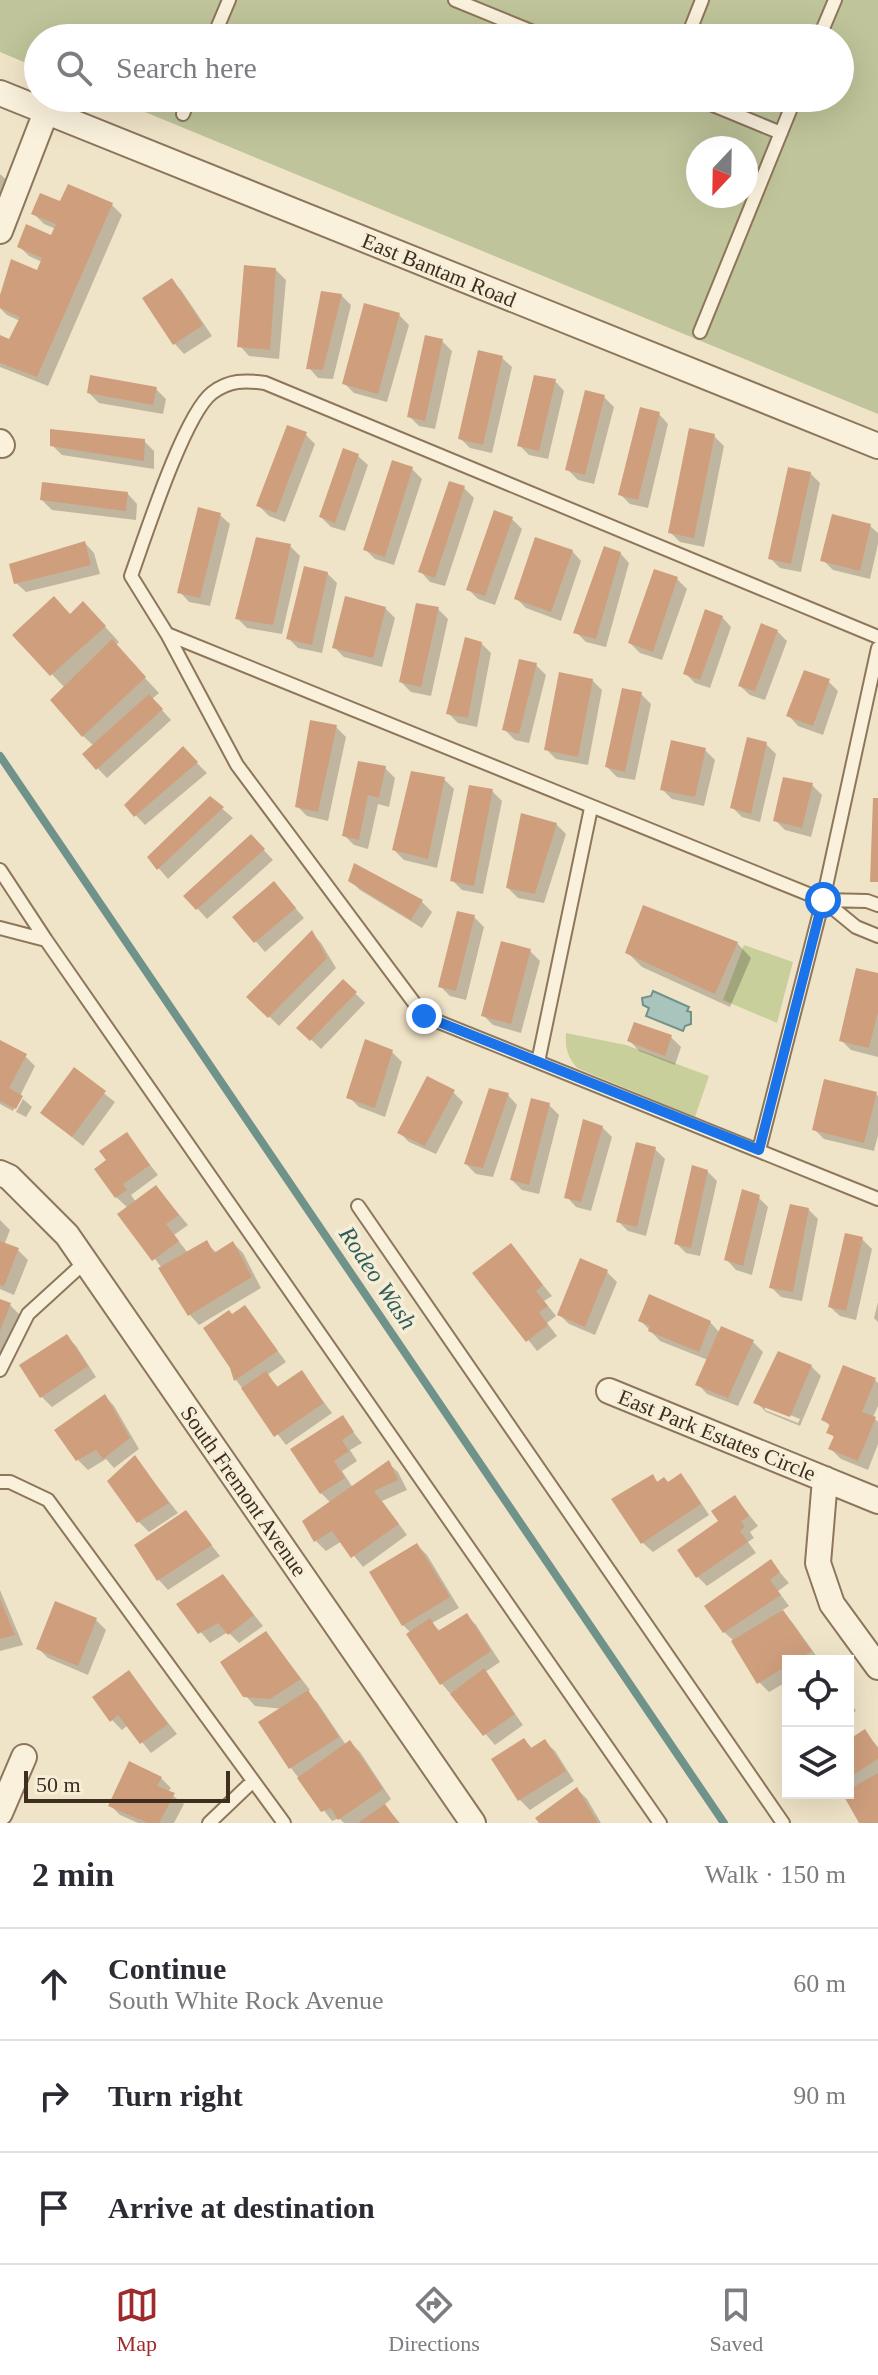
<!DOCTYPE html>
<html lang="en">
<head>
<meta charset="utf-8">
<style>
  :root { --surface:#fff; --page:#f2f2f3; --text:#2b2b33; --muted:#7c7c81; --line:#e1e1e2; --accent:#9e2a2b }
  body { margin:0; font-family:Georgia,serif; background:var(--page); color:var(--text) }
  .controls { position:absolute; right:24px; bottom:24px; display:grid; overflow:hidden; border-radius:0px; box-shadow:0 8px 32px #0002 }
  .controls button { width:72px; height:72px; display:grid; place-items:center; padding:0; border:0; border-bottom:2px solid var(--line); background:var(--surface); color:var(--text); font:40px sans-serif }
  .compass { position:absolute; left:686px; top:136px; width:72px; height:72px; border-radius:50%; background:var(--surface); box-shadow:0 8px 32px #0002; rotate:202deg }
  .scale { position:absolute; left:24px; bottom:20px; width:206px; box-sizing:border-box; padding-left:8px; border:4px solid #3d2e20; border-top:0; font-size:22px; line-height:28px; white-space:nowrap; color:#3d2e20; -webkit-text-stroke:6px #f7eed8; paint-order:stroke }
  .stop { position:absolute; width:24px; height:24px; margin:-18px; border:6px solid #1a73e8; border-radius:50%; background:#fff }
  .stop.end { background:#1a73e8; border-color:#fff; box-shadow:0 2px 8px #0008 }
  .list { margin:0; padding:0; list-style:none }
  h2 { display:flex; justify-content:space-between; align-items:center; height:104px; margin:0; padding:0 32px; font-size:34px }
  h2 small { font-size:26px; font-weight:400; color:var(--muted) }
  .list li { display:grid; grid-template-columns:52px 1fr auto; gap:24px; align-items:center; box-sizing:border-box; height:112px; padding:0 32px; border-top:2px solid var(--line) }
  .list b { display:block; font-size:30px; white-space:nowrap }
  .list p { margin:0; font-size:26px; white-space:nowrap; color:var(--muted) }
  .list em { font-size:26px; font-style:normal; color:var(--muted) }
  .icon { flex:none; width:44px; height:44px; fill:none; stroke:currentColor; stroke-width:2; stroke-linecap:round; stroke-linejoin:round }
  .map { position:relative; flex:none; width:878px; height:1823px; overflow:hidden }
  .search { position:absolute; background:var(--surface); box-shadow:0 8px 32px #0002; left:24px; right:24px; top:24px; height:88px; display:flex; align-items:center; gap:20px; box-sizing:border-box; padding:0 28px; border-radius:44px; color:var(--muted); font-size:30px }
  .sheet { height:440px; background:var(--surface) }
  nav { display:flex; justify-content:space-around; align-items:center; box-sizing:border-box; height:112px; border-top:2px solid var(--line); background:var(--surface); font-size:22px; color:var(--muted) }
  nav a { display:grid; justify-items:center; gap:4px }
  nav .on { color:var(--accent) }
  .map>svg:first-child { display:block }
</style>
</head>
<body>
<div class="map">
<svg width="878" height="1823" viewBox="0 0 878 1823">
  <rect width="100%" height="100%" fill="#f0e4c8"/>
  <path fill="#c9cf9b" d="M744 945 793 962 777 1023 723 1000Z
    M566 1033 626 1045 709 1076 695 1117 577 1068C567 1056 565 1047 566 1033Z"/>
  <path fill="#bfc49a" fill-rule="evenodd" d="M0 0H878V414L111 98H840V38H38V68L0 52ZM698 148H746V196H698Z"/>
  <path fill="#a9c4bc" stroke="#6f938a" stroke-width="2" d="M653 991 689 1007 687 1011 691 1012V1024L685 1026 683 1031 646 1016 649 1008 643 1005 642 998 651 996Z"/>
  <path fill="#0003" fill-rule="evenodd" d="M0 174 9 182 0 203Z
    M61 204 112 205 122 215 48 386 0 367V337L10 341 20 321 7 315 0 308V298L38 272 42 262 29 256 19 246 51 237 56 229 44 224 34 214Z
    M276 270 286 280 279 359 249 356 240 346Z
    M171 280 181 290 212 336 184 354 175 344Z
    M341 295 351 305 333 379 318 378 309 368Z
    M399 315 409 325 387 402 354 393 344 383Z
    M442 341 452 351 435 429 419 426 409 416Z
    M502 358 512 367 492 453 470 448 460 438Z
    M555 381 564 391 548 459 529 455 519 445Z
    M156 389 166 399 163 414 99 403 89 393Z
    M604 397 614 407 594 484 578 480 568 470Z
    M659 414 668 424 648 508 630 504 620 494Z
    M305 434 315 444 285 522 269 516 259 506Z
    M714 436 724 446 704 547 680 542 670 532Z
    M144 441 154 451V469L62 455 52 445Z
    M358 456 368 465 345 531 331 527 321 517Z
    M393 463 412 469 422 479 394 565 375 559 365 549Z
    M810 473 820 483 801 572 780 568 770 558Z
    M464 488 474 498 445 586 430 582 421 572Z
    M128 494 137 504 136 520 52 510 42 500Z
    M220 515 230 524 210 606 189 602 180 592Z
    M512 519 522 529 495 605 478 599 468 589Z
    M870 526 878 533V544L870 579 833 570 823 560Z
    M85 543 94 553 100 574 26 592 16 583Z
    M290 546 300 556 282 634 247 628 237 618Z
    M572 551 581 561 561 621 526 608 516 598Z
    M620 553 629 563 606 647 586 642 576 632Z
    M327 573 337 583 322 653 298 648 288 638Z
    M677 579 687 589 662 660 640 653 630 643Z
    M385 608 395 618 382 667 344 657 334 647Z
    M438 609 448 619 431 696 411 692 401 682Z
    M71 616 98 619 119 642 115 646 159 693 152 699 171 720 107 778 85 755 94 746 83 736 65 688 15 635Z
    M722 617 731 627 710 688 695 683 685 673Z
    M777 631 787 641 765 700 750 695 740 686Z
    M481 643 491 653 477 727 458 723 448 713Z
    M536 665 546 675 529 743 515 740 505 730Z
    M592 680 602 690 588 765 556 759 546 749Z
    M828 681 838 691 823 735 798 726 789 716Z
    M641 694 651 704 635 780 617 777 607 767Z
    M336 727 346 737 328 821 307 816 297 806Z
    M766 744 776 754 760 822 742 817 732 807Z
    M183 749 207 773 145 825 126 805Z
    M705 750 715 760 704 806 672 799 662 789Z
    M360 763 385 768 395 778 389 807 378 804 368 849 354 845 344 835Z
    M444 779 454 789 437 868 404 860 394 850Z
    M812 785 822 795 811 837 785 830 775 820Z
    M492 791 502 801 483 894 462 890 452 880Z
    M210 798 233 818 168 879 149 857Z
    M556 824 566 834 544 903 518 898 508 888Z
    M261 847 273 860 207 919 186 896Z
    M350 880 422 902 432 912 422 928 360 890Z
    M283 894 304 918 265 952 235 917Z
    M474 917 484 927 466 1000 450 996 440 986Z
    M312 933 321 943 336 968 279 1026 249 997Z
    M737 943 751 958 730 1007 642 967 627 952Z
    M530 951 540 961 521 1033 493 1025 483 1015Z
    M878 975V1057L851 1050 841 1040Z
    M343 981 365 1003 321 1049 299 1028Z
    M671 1037 681 1047 675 1065 639 1051 630 1041Z
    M0 1043 25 1056 35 1066 20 1096 22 1098H19L13 1111 0 1104Z
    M392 1052 402 1062 385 1117 359 1107 349 1097Z
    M74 1070 115 1102 83 1146 42 1113Z
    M453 1092 463 1102 436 1154 409 1142 399 1132Z
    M876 1094 878 1096V1135L874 1151 824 1139 814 1129Z
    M508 1095 517 1105 493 1177 476 1174 466 1164Z
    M23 1099 32 1107 26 1117 16 1112Z
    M549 1105 559 1115 539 1194 522 1190 512 1180Z
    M602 1127 612 1137 591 1211 576 1207 567 1197Z
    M126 1134 158 1175 131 1195 136 1202 156 1187 188 1225 174 1235 188 1253 206 1243 217 1253 233 1243 243 1253 261 1288 199 1325 190 1315 162 1268 120 1214 128 1208 116 1197 109 1161Z
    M655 1149 665 1159 646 1236 628 1231 618 1221Z
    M707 1171 717 1181 700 1256 686 1253 676 1243Z
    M758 1197 768 1207 752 1275 736 1270 727 1260Z
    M808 1209 818 1219 802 1301 781 1297 771 1287Z
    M0 1220 10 1230 4 1245 18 1250 28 1260 14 1295 0 1289Z
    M862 1239 872 1249 856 1320 840 1316 830 1307Z
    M511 1246 552 1296 544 1301 556 1316 547 1323 557 1336 537 1351 475 1273Z
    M581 1261 607 1272 617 1282 595 1335 569 1324 559 1314Z
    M0 1301 10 1305 20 1315 0 1366Z
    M878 1302V1322L874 1318Z
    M245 1307 286 1362 267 1375 279 1388 302 1373 332 1413 286 1445 236 1380 232 1368V1316Z
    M641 1321 710 1322 720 1333 753 1342 763 1352 738 1406 707 1394 698 1384 708 1360 660 1341Z
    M66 1336 76 1346 96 1377 52 1407 42 1397 22 1366Z
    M811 1366 821 1376 800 1426 766 1412 756 1402ZM765 1405 800 1419 798 1423 765 1410Z
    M875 1380 878 1383V1406L873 1417 878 1422V1444L868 1470 841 1459 831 1449 835 1438 829 1432 831 1427 823 1419Z
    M105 1396 114 1406 139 1449 114 1468 106 1459 88 1470 78 1460Z
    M342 1418 362 1443 350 1450 357 1461 342 1471 353 1488 388 1463 398 1472 407 1490 382 1501 407 1535 363 1567 342 1541 326 1551 316 1541 304 1522 331 1503 321 1493Z
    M135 1458 178 1513 149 1532 139 1522Z
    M681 1476 690 1486 709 1515 653 1552 643 1543 652 1477 659 1483 669 1485Z
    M735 1497 758 1526 750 1532 754 1538 748 1542 756 1553 707 1586 697 1576Z
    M186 1513 220 1556 168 1590 159 1580Z
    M417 1545 427 1555 459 1608 432 1623 441 1632 466 1615 476 1625 500 1662 485 1672 523 1725 495 1745 442 1684 411 1633 403 1625Z
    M771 1562 789 1583 778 1591 789 1606 781 1611 792 1622 820 1661H788V1681L769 1692 759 1682 734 1641 724 1632Z
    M223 1576 263 1626 239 1643 228 1632 210 1643 178 1605Z
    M0 1590 23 1645 0 1651Z
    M57 1604 96 1620 106 1630 88 1675 48 1658 39 1649Z
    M266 1633 310 1690 307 1692 317 1702 346 1745 350 1742 360 1752 391 1799 384 1805 400 1823H344L339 1818 332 1821 291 1768 283 1709 255 1706 245 1695Z
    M129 1673 177 1734 151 1753 128 1725 122 1730 112 1720Z
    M848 1698 856 1711 848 1717Z
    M865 1732 878 1747V1823H862L846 1795 840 1798 835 1793H848V1742Z
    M524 1740 533 1749 545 1742 555 1751 574 1781 530 1810 520 1800 494 1760Z
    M161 1778 171 1788 168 1792 184 1804 174 1823H138L120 1815 110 1805Z
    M577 1789 587 1799 601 1823H541Z"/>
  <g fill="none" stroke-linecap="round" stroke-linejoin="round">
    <path stroke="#6f938a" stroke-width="8" d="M0 756 724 1823"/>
  </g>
  <path fill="#cf9f7d" d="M68 184 113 203 37 377 0 363V335L9 339 20 317 0 308V295L11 259 37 270 42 258 17 247 26 224 51 235 56 224 31 214 40 193 60 201Z
    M244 265 276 268 270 350 237 347Z
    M172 278 203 325 173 345 142 298Z
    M321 291 342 294 323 370 306 369Z
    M364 303 400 313 378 394 342 384Z
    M425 335 443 339 425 421 407 417Z
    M478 350 503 356 483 445 458 439Z
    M90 375 157 387 153 405 87 393Z
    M534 375 556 379 539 451 517 446Z
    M585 390 605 395 585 475 565 470Z
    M640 407 660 412 638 500 618 495Z
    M287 425 307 432 276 513 256 506Z
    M689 428 715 434 694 538 668 533Z
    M50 429 145 439 144 461 50 446Z
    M343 448 359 454 335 523 319 517Z
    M392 460 413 467 385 557 363 550Z
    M788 467 811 472 791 564 768 559Z
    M449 481 465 486 435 578 418 572Z
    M42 482 128 492 126 511 40 500Z
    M198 507 221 513 200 598 177 593Z
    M494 510 513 517 485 596 466 590Z
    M832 514 871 524 860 571 820 561Z
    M256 537 291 544 273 625 235 619Z
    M535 537 573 550 551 612 514 599Z
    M85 541 91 565 14 584 9 564Z
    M604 546 621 552 596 639 573 633Z
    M304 566 328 572 312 645 286 639Z
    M654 569 678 577 653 652 628 643Z
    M54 596 70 614 83 601 106 626 50 676 12 635Z
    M345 596 386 607 373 658 332 648Z
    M416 603 439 607 421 687 399 682Z
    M705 609 723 616 700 680 683 674Z
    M761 623 778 630 755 691 738 686Z
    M465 637 482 642 468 718 446 714Z
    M112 639 146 677 82 737 50 700Z
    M519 659 537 663 519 734 502 730Z
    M804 670 830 679 813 726 786 716Z
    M559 672 593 679 578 757 544 750Z
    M622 688 642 692 625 772 605 767Z
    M149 694 163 709 96 770 82 754Z
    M310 720 337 725 318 812 295 807Z
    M747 737 767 742 751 814 730 808Z
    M671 740 706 748 695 797 660 790Z
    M183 746 198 762 134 817 124 805Z
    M358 761 386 766 379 798 368 795 359 840 342 836Z
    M411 771 445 777 428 859 392 850Z
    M783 777 813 783 802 828 773 821Z
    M469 785 493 789 474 886 450 881Z
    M210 796 224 807 157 870 147 857Z
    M873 798H878V882H870Z
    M521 813 557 823 535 894 506 888Z
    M251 834 265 849 196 910 183 896Z
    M354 863 423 900 411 920 348 881Z
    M274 881 296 908 254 943 232 917Z
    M643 905 738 942 715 994 625 953Z
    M457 911 475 915 456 991 438 987Z
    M312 930 327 958 268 1018 246 997Z
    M501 941 531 949 511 1024 481 1016Z
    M856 968 878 973V1012L869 1048 839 1041Z
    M343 979 357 992 310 1041 296 1028Z
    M634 1022 672 1035 665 1056 627 1041Z
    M365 1039 393 1050 375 1108 346 1098Z
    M0 1040 27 1054 9 1088 23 1096 16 1109 0 1101Z
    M74 1067 106 1091 72 1137 40 1113Z
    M427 1076 455 1090 425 1146 397 1133Z
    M824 1079 877 1092 864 1143 812 1130Z
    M489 1088 509 1093 483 1168 464 1164Z
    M531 1098 550 1103 529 1185 510 1180Z
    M583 1119 603 1126 581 1202 564 1198Z
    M127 1132 150 1165 123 1184 127 1190 115 1198 94 1169 106 1160 99 1151Z
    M636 1142 656 1147 637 1227 616 1222Z
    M692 1165 708 1170 691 1248 674 1244Z
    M156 1185 179 1215 166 1224 179 1241 152 1261 117 1214Z
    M742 1189 760 1195 743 1266 724 1260Z
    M790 1204 809 1208 793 1292 769 1288Z
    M845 1233 863 1237 846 1311 828 1307Z
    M207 1240 214 1253 233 1241 252 1277 188 1316 158 1268Z
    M0 1241 19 1248 4 1286 0 1285Z
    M511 1243 543 1285 536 1291 548 1306 539 1312 548 1325 526 1342 472 1273Z
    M580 1258 608 1270 585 1327 557 1315Z
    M649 1294 711 1321 699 1352 648 1331 650 1326 638 1321Z
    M0 1299 11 1303 0 1331Z
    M245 1305 278 1351 234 1381 230 1368 203 1328 229 1310 232 1314Z
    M721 1326 754 1340 728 1398 695 1385Z
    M67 1334 88 1366 40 1398 19 1365Z
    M778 1351 812 1365 790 1417 753 1403Z
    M843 1365 876 1378 862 1412 876 1417 858 1461 828 1449 834 1436 826 1433 830 1424 821 1420Z
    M302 1370 324 1403 274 1437 241 1388 266 1371 277 1387Z
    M105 1394 130 1438 103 1459 96 1450 76 1461 54 1430Z
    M343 1415 354 1432 342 1440 349 1451 334 1461 345 1478 320 1494 290 1449Z
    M135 1455 169 1503 137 1523 107 1481Z
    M389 1460 398 1480 374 1491 399 1524 351 1558 332 1531 314 1542 302 1521Z
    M681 1473 701 1504 641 1544 611 1499 653 1474 657 1482 664 1477 668 1482Z
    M735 1495 749 1516 741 1521 745 1527 740 1531 748 1542 696 1578 677 1550 718 1521 711 1511Z
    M186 1510 212 1545 157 1581 134 1545Z
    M417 1543 450 1597 402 1626 369 1572Z
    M771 1559 780 1572 770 1580 781 1595 723 1633 704 1606Z
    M223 1574 254 1615 228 1635 218 1623 198 1634 176 1604Z
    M0 1599 15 1635 0 1639Z
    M55 1601 97 1618 78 1666 36 1649Z
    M783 1610 812 1651 795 1661H788V1665L757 1684 731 1641Z
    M467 1613 491 1651 440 1685 406 1634 430 1618 438 1631Z
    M266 1631 301 1679 270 1699 243 1697 220 1662Z
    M484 1668 515 1714 483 1736 450 1694Z
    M129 1670 168 1724 140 1744 118 1715 110 1722 92 1697Z
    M308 1690 339 1737 289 1769 258 1722Z
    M865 1729 878 1749V1759L848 1778V1740Z
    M524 1738 531 1748 545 1739 566 1771 518 1801 491 1759Z
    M350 1740 383 1789 338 1820 331 1808 321 1812 297 1778Z
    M129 1761 162 1777 157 1786 175 1793 159 1823H148L108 1806Z
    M878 1773V1823H859L842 1793H848V1790Z
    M577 1787 598 1823H539L535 1818Z
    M385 1804 399 1823H358Z"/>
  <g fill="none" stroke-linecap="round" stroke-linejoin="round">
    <defs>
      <path id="service" d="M455 0 548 38
        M213 38 229 0
        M687 38 702 0
        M819 38 835 0
        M696 98 781 133
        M183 114 189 98
        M700 332 795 98
        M167 634 823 900
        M878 637 265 383C245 380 229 380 212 393 184 415 145 537 131 576L167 634 237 765 424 1016 878 1199
        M0 870 46 940 660 1823
        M878 905 867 901 823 900 856 927 878 936
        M0 928 46 940
        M538 1062 591 808
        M759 1150 823 900 878 648
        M358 1206 783 1823
        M0 1370 28 1314 85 1262
        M0 1482H10L48 1500 284 1823
        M209 1823 253 1781"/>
      <path id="minor" d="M0 93 878 446
        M0 231 46 112
        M0 442 2 445
        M0 1173 9 1177 67 1235 473 1823
        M609 1391 878 1501
        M825 1479 818 1563 832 1604 878 1667
        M0 1813 24 1757"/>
    </defs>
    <use href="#service" stroke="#8d765c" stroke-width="16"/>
    <use href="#minor" stroke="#8d765c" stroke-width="28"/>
    <use href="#service" stroke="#faf1dc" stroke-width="12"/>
    <use href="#minor" stroke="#faf1dc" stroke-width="24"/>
  </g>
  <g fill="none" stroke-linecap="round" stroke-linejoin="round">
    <path stroke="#1a73e8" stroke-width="10" d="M424 1016 759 1150 823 900"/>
  </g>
  <g text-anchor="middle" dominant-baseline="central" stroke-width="7" stroke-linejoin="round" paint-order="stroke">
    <g font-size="22" fill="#3d2e20" stroke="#f7eed8">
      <text transform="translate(439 270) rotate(22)">East Bantam Road</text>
      <text transform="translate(717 1435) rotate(22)">East Park Estates Circle</text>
      <text transform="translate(244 1491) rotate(55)">South Fremont Avenue</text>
    </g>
    <g font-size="24" font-style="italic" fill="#2f5d5a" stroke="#f7eed8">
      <text transform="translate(378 1278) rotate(56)">Rodeo Wash</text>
    </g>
  </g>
</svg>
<div class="controls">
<button><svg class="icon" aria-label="locate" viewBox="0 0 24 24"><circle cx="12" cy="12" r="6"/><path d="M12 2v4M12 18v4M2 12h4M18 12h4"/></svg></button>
<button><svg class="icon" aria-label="layers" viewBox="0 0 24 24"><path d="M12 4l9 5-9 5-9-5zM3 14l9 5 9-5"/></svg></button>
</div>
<svg class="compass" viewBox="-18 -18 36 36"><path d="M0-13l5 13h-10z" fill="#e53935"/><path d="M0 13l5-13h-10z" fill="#7c7c81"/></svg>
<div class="scale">50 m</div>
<div class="stop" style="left:823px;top:900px"></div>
<div class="stop end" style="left:424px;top:1016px"></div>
<div class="search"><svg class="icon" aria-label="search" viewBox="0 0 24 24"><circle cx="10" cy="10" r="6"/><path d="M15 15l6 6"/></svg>Search here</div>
</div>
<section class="sheet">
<h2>2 min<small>Walk · 150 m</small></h2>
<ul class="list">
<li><svg class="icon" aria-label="ahead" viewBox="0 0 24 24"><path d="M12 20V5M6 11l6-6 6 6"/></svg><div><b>Continue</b><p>South White Rock Avenue</p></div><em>60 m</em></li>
<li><svg class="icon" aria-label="right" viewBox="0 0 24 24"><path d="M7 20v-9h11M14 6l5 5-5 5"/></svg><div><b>Turn right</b></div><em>90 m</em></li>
<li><svg class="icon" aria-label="arrive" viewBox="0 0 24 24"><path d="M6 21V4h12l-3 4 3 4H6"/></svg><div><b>Arrive at destination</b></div></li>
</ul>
</section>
<nav>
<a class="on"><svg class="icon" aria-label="map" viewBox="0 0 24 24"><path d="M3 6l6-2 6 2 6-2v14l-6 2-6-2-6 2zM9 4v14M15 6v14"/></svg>Map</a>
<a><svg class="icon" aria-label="directions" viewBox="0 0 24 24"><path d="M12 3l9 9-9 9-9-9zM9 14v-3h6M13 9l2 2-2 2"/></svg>Directions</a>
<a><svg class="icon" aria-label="saved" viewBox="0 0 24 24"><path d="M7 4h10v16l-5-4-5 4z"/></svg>Saved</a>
</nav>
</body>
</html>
